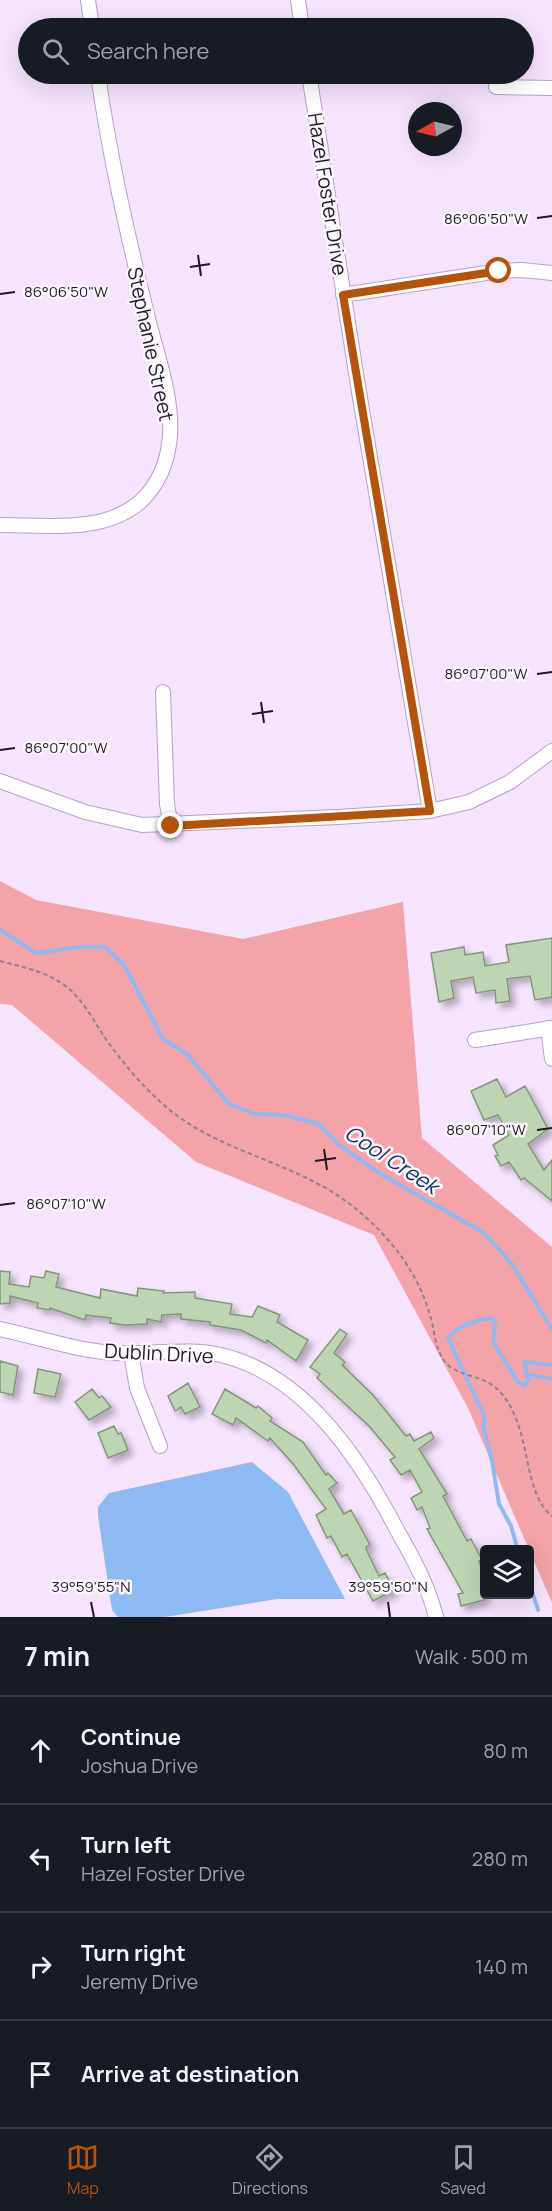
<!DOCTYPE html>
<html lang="en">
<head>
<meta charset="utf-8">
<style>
  :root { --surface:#171b24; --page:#242831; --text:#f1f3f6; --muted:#9ea1a6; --line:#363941; --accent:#b45309 }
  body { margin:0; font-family:Manrope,sans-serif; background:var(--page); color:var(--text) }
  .controls { position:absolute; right:18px; bottom:18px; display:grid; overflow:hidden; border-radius:6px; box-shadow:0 6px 24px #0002 }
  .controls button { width:54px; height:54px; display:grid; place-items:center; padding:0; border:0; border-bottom:2px solid var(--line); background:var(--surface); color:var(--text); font:30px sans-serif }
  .compass { position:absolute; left:408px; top:102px; width:54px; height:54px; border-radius:50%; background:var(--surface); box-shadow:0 6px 24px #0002; rotate:262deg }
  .stop { position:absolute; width:18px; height:18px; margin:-14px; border:4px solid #b45309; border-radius:50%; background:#fff }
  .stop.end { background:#b45309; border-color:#fff; box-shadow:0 2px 6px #0008 }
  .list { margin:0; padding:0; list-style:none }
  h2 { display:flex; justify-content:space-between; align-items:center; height:78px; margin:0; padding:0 24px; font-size:26px }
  h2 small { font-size:20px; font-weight:400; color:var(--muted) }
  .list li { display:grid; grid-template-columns:39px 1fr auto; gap:18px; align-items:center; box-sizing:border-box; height:108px; padding:0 24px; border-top:2px solid var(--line) }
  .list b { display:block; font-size:22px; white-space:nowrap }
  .list p { margin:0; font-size:20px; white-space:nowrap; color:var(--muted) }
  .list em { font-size:20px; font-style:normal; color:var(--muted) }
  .icon { flex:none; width:33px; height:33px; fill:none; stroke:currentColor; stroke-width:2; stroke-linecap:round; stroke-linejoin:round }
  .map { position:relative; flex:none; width:552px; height:1617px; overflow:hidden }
  .search { position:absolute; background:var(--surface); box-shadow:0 6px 24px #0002; left:18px; right:18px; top:18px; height:66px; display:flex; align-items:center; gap:15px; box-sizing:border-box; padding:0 21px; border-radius:33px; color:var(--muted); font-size:22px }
  .sheet { height:510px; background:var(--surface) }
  nav { display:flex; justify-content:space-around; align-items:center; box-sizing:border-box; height:84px; border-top:2px solid var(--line); background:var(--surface); font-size:16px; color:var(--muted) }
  nav a { display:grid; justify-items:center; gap:3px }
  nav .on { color:var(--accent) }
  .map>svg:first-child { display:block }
</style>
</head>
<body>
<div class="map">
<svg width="552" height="1617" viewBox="0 0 552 1617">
  <defs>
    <filter id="shadow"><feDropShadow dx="5" dy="5" stdDeviation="3" flood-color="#0004"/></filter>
  </defs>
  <rect width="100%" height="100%" fill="#f6e3fe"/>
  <path fill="#f4a3a8" d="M0 881 36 900 243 939 403 902 422 1138 552 1247V1603L468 1408 374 1235 196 1162 12 1005 0 1004Z"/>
  <path fill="#8ebaf4" d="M252 1462 288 1492 345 1599H277L165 1617H118L112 1610 98 1516V1507L109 1493Z"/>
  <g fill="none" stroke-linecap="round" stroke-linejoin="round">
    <path stroke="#8ebaf4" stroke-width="4" d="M0 930 36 953 79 947H105L124 965 163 1039 188 1055 229 1104 255 1114 284 1115 319 1124 339 1145 379 1173 484 1233 512 1264 552 1329
      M527 1374 552 1379
      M518 1550 511 1526 499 1504 492 1461 483 1426 485 1418 448 1338C456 1327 478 1319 491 1318L495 1322 493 1342 518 1382 525 1385 528 1379 524 1362 552 1365
      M530 1585 538 1610"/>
  </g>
  <path fill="#bed5b4" stroke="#829778" stroke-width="1.5" filter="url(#shadow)" d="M552 938V997L535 1000 530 976 507 979 510 1001 496 1003 495 990 476 993 473 977 451 981 454 998 439 1002 431 953 464 947 465 955 483 952 485 966 509 962 506 945Z
    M497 1079 506 1097 525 1086 548 1129 528 1144 544 1170 552 1160V1201L524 1178 521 1180 509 1162 501 1166 495 1156 498 1155 493 1145 509 1135 498 1115 484 1120 471 1091Z
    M0 1271 10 1272 9 1284 29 1287 31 1276 44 1278 46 1271 59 1274 56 1287 100 1298 101 1289 137 1296 138 1288 164 1291 163 1293 195 1292V1298L232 1304 230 1314 252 1317 258 1306 280 1315 277 1322 308 1340 296 1361 267 1340 266 1343 241 1330 210 1325V1322L181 1319V1314L162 1315 161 1322 147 1319V1324L125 1325 110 1323 111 1318 86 1315 85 1320 50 1308V1310L37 1308 38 1303 10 1296V1303L0 1304Z
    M340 1329 347 1334 334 1353 345 1362 342 1365 373 1395 406 1436 410 1434 414 1441 431 1432 434 1438 419 1449 447 1494 443 1496 467 1541 471 1539 482 1560 479 1561 484 1578V1600L461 1606 458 1594 463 1593 427 1529 430 1528 422 1507 417 1510 411 1498 422 1492 410 1470 401 1475 390 1460 395 1457 369 1426 317 1378 320 1374 310 1367Z
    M0 1361 18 1366 13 1395 0 1392Z
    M38 1369 61 1374 55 1397 34 1393Z
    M188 1383 200 1407 185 1414 181 1407 175 1411 168 1396Z
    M92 1389 99 1398 102 1396 111 1407 89 1420 75 1402Z
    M225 1389 256 1408 258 1406 272 1418 270 1421 303 1442 326 1475 328 1473 337 1483 329 1489 344 1514 351 1510 370 1545 366 1547 367 1551 379 1576 385 1573 394 1590 373 1601 347 1554 342 1557 331 1536 327 1538 316 1515 326 1509 294 1465 270 1438 268 1441 236 1418 233 1425 212 1414Z
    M114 1426 118 1434 121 1433 128 1450 108 1458 98 1433Z"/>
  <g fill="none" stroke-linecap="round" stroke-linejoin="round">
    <defs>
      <path id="minor" d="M88 0 92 28
        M298 0 302 28
        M309 74 358 386 430 811
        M496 87 552 88
        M343 295 499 271 522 270 552 273
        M0 525C45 525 105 534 141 501 159 484 168 460 170 436 173 395 155 350 146 310 127 232 109 154 98 74
        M163 692 167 804 171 826
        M0 781 85 812 142 825 338 817 430 811 469 802 510 782 552 751
        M548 1028 552 1059
        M475 1040 552 1028
        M0 1329C38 1337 77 1351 116 1353 150 1355 187 1347 221 1355 305 1375 360 1459 397 1530 413 1558 428 1585 436 1617
        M131 1353 137 1388 160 1446"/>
    </defs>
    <use href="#minor" stroke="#b8a1c1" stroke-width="16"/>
    <path stroke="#8f8195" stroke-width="2" stroke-dasharray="4.5 3" stroke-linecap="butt" d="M0 961C23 967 48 972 67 987 83 1000 94 1021 105 1038 123 1063 142 1086 165 1106 220 1154 300 1162 356 1209 389 1236 417 1271 429 1312 435 1328 434 1350 446 1363 459 1378 486 1374 501 1393 533 1430 521 1491 552 1516"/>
    <use href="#minor" stroke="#fff" stroke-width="14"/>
  </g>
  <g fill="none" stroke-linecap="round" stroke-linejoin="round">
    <path stroke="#b45309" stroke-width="8" d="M171 826 430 811 343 295 499 271"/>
  </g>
  <path fill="none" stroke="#211925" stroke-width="2" d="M537 218 552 216M198 255 201 276M190 267 210 264M0 294 15 292M537 674 552 672M261 702 264 723M252 714 273 711M0 750 15 748M537 1130 552 1128M324 1149 327 1170M315 1161 336 1158M0 1205 15 1203M91 1602 94 1617M388 1602 390 1617"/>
  <g text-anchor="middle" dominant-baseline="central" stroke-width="5" stroke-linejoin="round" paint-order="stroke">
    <g font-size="20" fill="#211925" stroke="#faf6fc">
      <text transform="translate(328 194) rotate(81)">Hazel Foster Drive</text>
      <text transform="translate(151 344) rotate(78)">Stephanie Street</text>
      <text transform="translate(159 1353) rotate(3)">Dublin Drive</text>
    </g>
    <g font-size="21" font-style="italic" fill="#0c305d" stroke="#faf6fc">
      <text transform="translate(392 1159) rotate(33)">Cool Creek</text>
    </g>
  </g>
  <g font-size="15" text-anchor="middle" fill="#211925" stroke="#faf6fc" stroke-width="5" stroke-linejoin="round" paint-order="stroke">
    <text x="486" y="224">86°06'50"W</text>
    <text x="66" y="297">86°06'50"W</text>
    <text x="486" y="679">86°07'00"W</text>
    <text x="66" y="753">86°07'00"W</text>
    <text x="486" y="1135">86°07'10"W</text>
    <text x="66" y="1209">86°07'10"W</text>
    <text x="91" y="1592">39°59'55"N</text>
    <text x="388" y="1592">39°59'50"N</text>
  </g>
</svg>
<div class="controls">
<button><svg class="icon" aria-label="layers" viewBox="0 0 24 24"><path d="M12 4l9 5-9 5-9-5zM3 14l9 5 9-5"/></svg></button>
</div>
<svg class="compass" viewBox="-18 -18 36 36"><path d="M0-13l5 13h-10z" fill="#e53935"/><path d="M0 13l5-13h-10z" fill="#9ea1a6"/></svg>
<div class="stop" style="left:499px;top:271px"></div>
<div class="stop end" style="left:171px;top:826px"></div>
<div class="search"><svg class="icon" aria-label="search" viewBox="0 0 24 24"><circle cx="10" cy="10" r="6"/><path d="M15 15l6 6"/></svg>Search here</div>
</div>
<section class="sheet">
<h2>7 min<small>Walk · 500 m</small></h2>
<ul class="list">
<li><svg class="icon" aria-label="ahead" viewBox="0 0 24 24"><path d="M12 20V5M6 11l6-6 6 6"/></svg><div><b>Continue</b><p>Joshua Drive</p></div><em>80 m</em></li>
<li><svg class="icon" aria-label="left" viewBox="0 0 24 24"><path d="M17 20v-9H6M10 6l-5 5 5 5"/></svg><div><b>Turn left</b><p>Hazel Foster Drive</p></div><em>280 m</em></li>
<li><svg class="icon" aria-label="right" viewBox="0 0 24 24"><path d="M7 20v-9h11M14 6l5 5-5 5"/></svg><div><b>Turn right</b><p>Jeremy Drive</p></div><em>140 m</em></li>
<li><svg class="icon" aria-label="arrive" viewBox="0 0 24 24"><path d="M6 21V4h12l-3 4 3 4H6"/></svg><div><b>Arrive at destination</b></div></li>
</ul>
</section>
<nav>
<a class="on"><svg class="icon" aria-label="map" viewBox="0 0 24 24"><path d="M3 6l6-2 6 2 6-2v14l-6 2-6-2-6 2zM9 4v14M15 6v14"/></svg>Map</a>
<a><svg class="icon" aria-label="directions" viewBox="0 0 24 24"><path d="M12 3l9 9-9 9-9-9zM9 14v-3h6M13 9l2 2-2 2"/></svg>Directions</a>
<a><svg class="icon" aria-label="saved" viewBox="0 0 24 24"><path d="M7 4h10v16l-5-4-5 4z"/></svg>Saved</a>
</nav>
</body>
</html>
